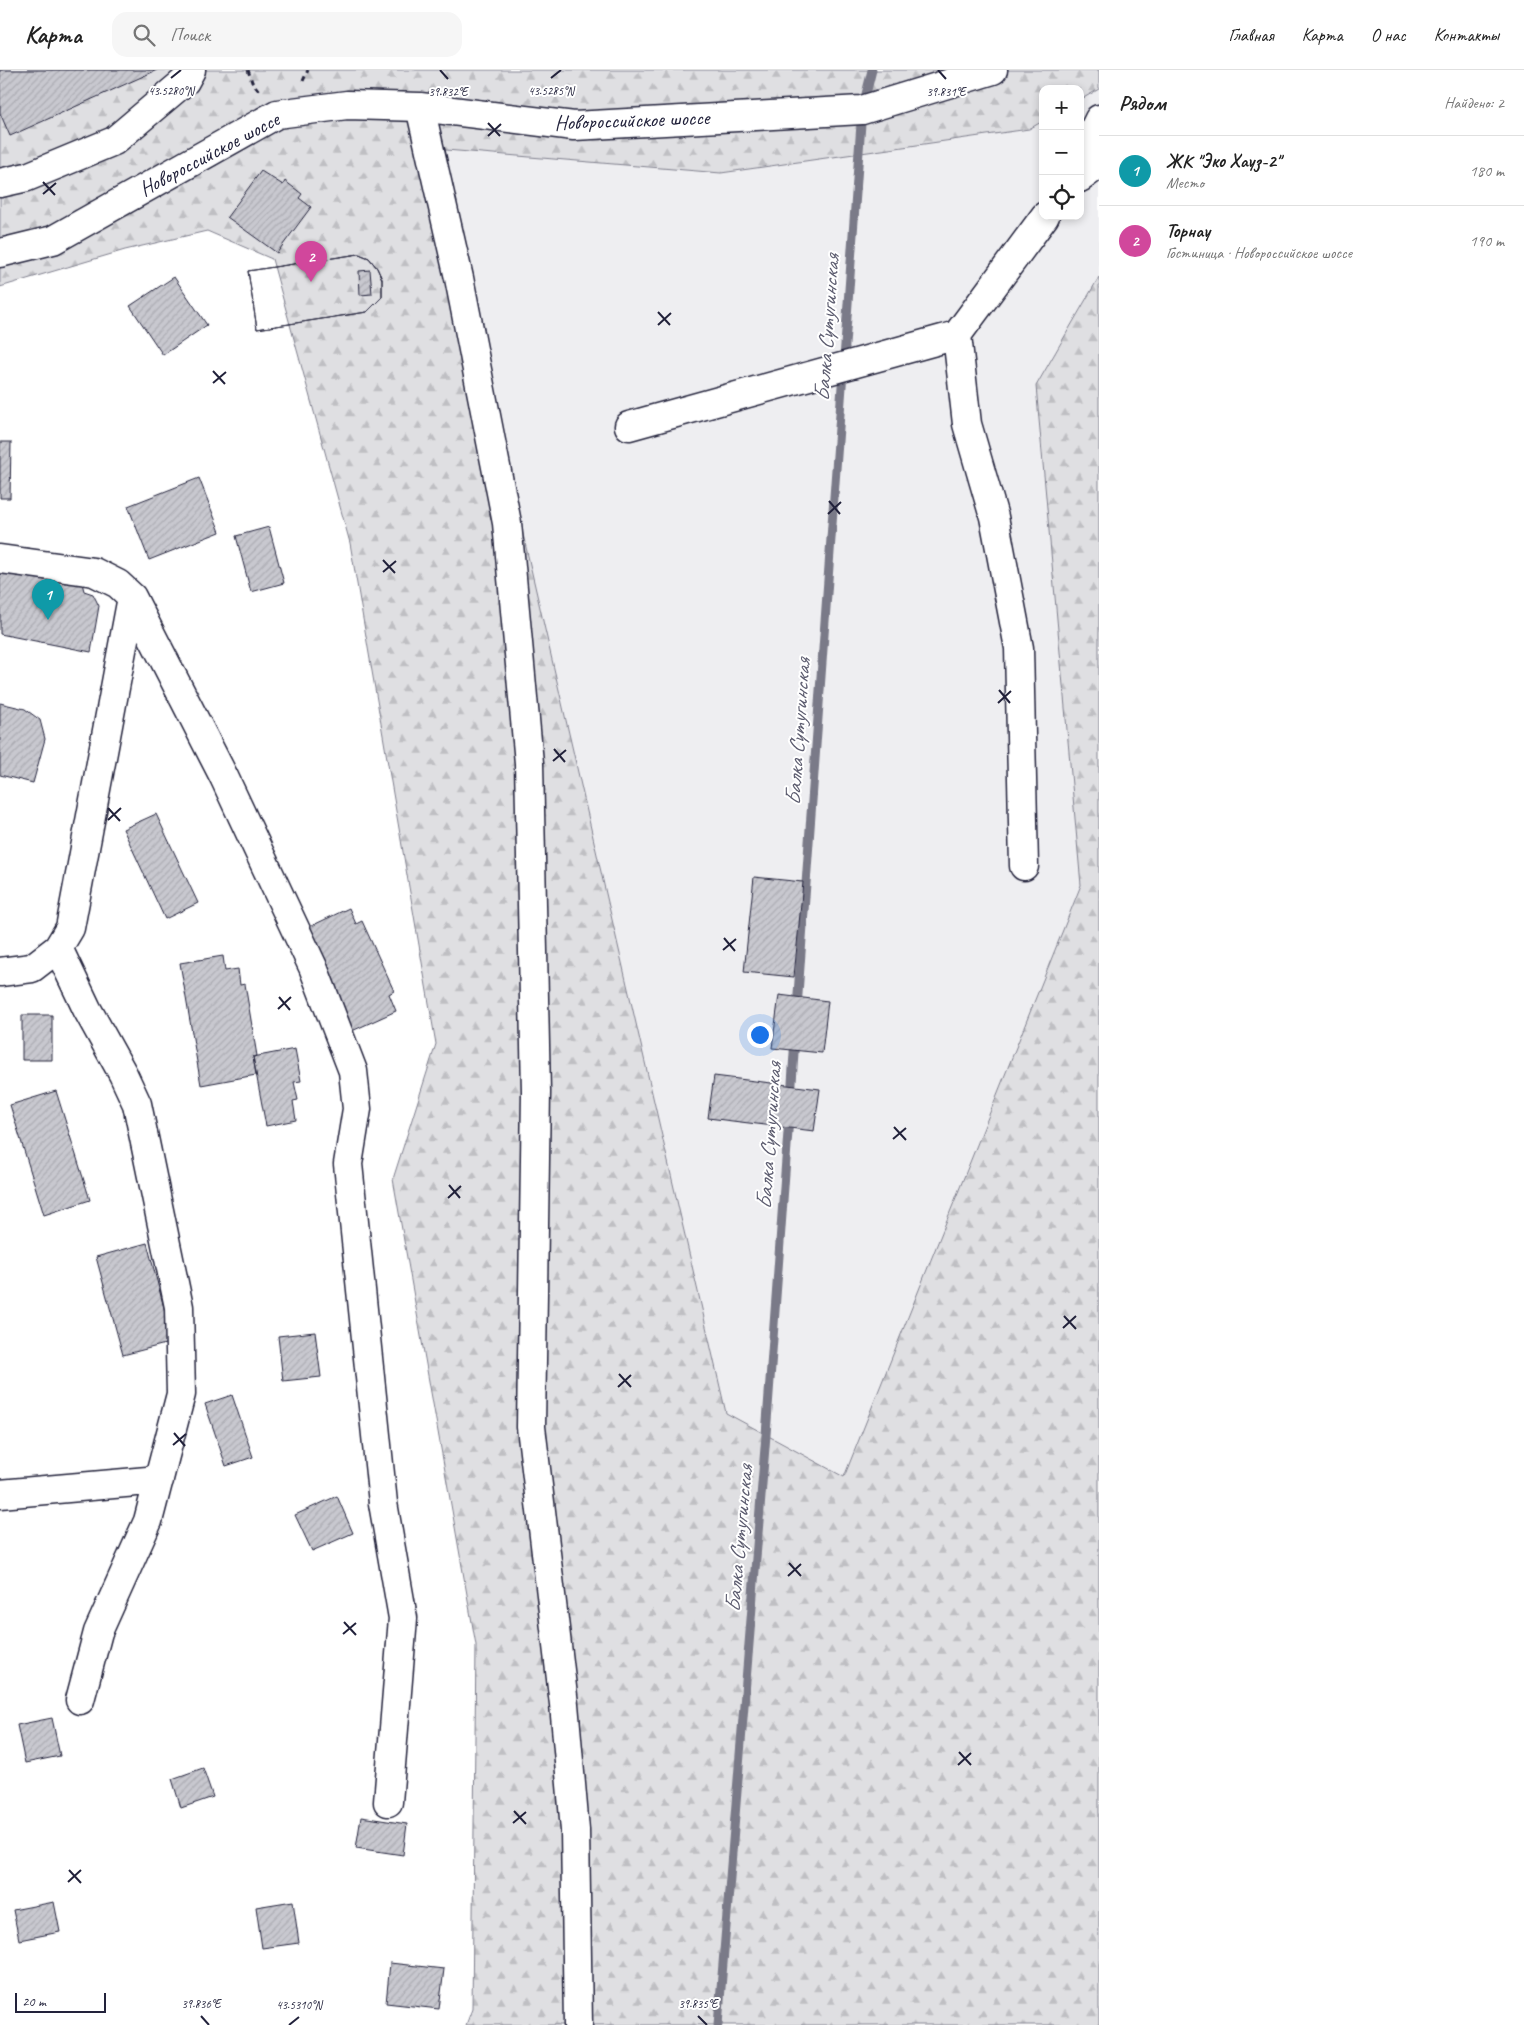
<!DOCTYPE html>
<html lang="ru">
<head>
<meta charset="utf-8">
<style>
  :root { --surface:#fff; --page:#f6f6f6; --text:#222; --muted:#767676; --line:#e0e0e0; --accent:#111827 }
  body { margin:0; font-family:Caveat,sans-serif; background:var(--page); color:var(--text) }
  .controls { position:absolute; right:15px; top:15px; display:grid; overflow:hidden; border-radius:10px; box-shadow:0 2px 8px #0003 }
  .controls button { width:45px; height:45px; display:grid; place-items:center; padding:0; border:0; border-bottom:1px solid var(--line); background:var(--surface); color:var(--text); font:25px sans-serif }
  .scale { position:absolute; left:15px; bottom:12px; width:91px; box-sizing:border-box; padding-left:5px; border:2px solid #22223b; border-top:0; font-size:14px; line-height:18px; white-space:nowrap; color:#22223b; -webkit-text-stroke:4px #fff; paint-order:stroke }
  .you { position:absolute; left:759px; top:964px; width:18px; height:18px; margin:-12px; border:4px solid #fff; border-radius:50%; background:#1a73e8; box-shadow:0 0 0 8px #1a73e833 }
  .badge { display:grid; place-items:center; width:32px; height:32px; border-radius:50%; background:var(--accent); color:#fff; font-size:16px; font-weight:700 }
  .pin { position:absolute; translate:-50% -41px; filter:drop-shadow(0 1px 2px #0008) }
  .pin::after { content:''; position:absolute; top:26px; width:18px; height:15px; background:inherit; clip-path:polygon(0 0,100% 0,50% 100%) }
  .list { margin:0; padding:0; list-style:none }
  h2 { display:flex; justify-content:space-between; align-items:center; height:65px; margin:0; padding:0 20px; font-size:21px }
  h2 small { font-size:16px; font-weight:400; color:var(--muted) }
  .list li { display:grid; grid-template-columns:32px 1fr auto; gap:15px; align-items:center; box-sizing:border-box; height:70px; padding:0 20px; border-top:1px solid var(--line) }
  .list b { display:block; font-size:19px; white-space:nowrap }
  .list p { margin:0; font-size:16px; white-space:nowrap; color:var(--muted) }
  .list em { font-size:16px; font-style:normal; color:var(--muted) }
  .icon { flex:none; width:28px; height:28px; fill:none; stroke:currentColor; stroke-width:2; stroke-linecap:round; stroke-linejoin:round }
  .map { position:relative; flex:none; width:1099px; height:1955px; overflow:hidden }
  header { display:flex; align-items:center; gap:30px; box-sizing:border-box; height:70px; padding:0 25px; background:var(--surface); border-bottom:1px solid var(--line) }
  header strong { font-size:24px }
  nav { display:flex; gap:28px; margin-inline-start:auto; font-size:18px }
  .search { width:350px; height:45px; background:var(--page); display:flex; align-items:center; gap:12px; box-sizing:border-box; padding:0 18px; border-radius:15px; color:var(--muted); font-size:19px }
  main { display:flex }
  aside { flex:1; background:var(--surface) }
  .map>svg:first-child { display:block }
</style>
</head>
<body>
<header>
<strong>Карта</strong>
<div class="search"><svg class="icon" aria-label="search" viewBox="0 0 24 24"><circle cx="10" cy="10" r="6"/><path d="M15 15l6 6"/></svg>Поиск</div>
<nav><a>Главная</a><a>Карта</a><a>О нас</a><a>Контакты</a></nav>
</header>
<main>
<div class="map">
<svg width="1099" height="1955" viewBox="0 0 1099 1955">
  <defs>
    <pattern id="forest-firs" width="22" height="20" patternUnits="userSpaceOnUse" patternTransform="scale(1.25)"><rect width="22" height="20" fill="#dfdfe2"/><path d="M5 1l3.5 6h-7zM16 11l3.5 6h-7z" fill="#bfbfc3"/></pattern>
    <pattern id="building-hatch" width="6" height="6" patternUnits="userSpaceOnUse" patternTransform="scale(1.25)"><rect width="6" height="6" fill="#c8c8cf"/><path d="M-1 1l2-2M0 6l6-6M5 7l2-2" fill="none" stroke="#acacb3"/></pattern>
  </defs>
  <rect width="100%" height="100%" fill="#fff"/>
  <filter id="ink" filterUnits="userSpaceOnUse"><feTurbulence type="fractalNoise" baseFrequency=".02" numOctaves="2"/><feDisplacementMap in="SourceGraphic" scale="10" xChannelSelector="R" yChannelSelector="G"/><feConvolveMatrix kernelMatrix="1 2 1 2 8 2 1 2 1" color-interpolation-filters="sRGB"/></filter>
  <g filter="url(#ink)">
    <path fill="#eeeef1" d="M1099 19V207L1036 316 1081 815 844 1407 726 1343 434 78 721 103 1029 59 1043 51V146H1080V30Z"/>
    <path fill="url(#forest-firs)" stroke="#80808e" d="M0 0H1099V19L1080 30V19H1043V51L1029 59 721 103 434 79 726 1343 844 1407 1081 815 1036 316 1099 207V1955H466L472 1939 476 1575 393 1109 436 974 350 473 272 189 207 161 125 180 0 217Z"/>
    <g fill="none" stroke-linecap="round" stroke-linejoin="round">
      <path stroke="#7a7a88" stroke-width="9" d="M797 938 862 40 872 0
        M791 1028 795 968
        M718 1955 766 1365 789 1048"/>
    </g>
    <path fill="url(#building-hatch)" stroke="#22223b" fill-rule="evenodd" d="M0 0H157L10 66 0 43Z
      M261 101 283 115 285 111 302 124 299 128 311 137 277 183 227 147Z
      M359 184 369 188 377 198 382 209V227L367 242 257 259 248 201ZM370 200 372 224 360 225 359 201Z
      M359 184 369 188 377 198 382 209V227L367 242 257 259 248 201Z
      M174 207 207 255 163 285 130 236Z
      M0 372H11L10 428H0Z
      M199 408 220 462 149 490 128 436Z
      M269 457 284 513 251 522 236 466Z
      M0 495 82 513 84 521 93 524 99 536 91 582 0 564Z
      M0 633 25 639 40 650 45 669 33 713 0 705Z
      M156 744 198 833 165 849 123 759Z
      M754 807 803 812 794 907 744 902Z
      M349 838 356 854 362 851 394 921 389 924 396 941 352 961 305 859Z
      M223 886 225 901 238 899 240 915 245 914 257 986 253 987 256 1005 201 1015 180 893Z
      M779 925 828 931 822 983 772 978Z
      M22 945H52V990H22Z
      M295 979 301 1011 294 1012 298 1030 293 1031 296 1050 266 1056 253 987Z
      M714 1006 820 1019 814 1061 708 1048Z
      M56 1021 90 1130 44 1145 10 1035Z
      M147 1173 173 1272 123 1285 96 1187Z
      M315 1262 321 1307 283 1311 278 1266Z
      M232 1325 253 1387 226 1396 205 1334Z
      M337 1426 353 1463 312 1481 295 1445Z
      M52 1648 60 1686 25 1693 17 1655Z
      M203 1698 213 1727 181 1738 172 1709Z
      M361 1747 407 1754 403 1785 356 1778Z
      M293 1831 299 1873 262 1878 256 1837Z
      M54 1832 60 1862 19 1870 13 1840Z
      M390 1893 444 1899 439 1939 386 1933Z"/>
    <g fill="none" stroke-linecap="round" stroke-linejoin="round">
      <defs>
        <path id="minor" d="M420 37 459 208 507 453 529 693 536 1022 531 1357 564 1634 575 1760 578 1955
          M1080 88 1099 49
          M1080 108 1099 94
          M0 113 27 107 114 71 185 11 191 0
          M0 183 53 170 277 44 347 35 420 37 574 56 862 40 993 0
          M629 356 957 265
          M0 489 94 502 118 514 132 527 224 707 313 897 353 1001 357 1039 348 1094 383 1433 403 1548 388 1732
          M1024 796 1019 578 994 447 967 354 957 265 1045 146
          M58 878 87 939 123 1004 137 1034 179 1237 181 1324 148 1451 98 1562 80 1630
          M0 902 32 898 58 878 70 858 132 527
          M0 1424 159 1410"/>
      </defs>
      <use href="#minor" stroke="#22223b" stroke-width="31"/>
      <path stroke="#22223b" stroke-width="3" stroke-dasharray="5 4" stroke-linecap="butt" d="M248 0 252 12 259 21
        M303 11 308 0"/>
      <use href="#minor" stroke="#fff" stroke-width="28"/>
    </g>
  </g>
  <path fill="none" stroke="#22223b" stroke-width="2" d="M440 0 448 9M938 0 946 9M171 8 181 0M551 8 561 0M488 53 500 66M488 66 501 54M43 112 55 125M43 124 56 113M658 242 670 255M658 255 671 243M213 301 225 314M213 313 226 302M829 431 840 444M828 444 841 432M383 490 395 503M383 502 396 491M999 620 1010 633M998 633 1011 621M554 679 565 692M553 691 566 680M108 738 120 751M108 750 121 738M724 868 735 881M723 880 736 869M279 927 290 940M278 939 291 927M894 1057 906 1070M893 1069 906 1058M449 1115 460 1128M448 1128 461 1116M1064 1246 1076 1259M1063 1258 1076 1246M619 1304 631 1317M618 1317 631 1305M174 1363 185 1376M173 1375 186 1364M789 1493 801 1506M788 1506 801 1494M344 1552 356 1565M343 1564 356 1553M959 1682 971 1695M958 1695 971 1683M514 1741 526 1754M513 1753 526 1742M69 1800 81 1813M68 1812 81 1800M201 1946 209 1955M698 1946 707 1955M289 1955 299 1947"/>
  <g text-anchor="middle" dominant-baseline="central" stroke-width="4" stroke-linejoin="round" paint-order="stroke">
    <g font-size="21" fill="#22223b" stroke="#fff">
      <text transform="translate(632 50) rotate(-2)">Новороссийское шоссе</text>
      <text transform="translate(209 84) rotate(-28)">Новороссийское шоссе</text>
    </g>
    <g font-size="22" font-style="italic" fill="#5c5c6f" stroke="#fff">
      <text transform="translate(827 258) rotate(-86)">Балка Сутугинская</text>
      <text transform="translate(798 662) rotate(-86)">Балка Сутугинская</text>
      <text transform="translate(769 1066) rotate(-86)">Балка Сутугинская</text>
      <text transform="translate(739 1469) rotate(-85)">Балка Сутугинская</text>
    </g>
  </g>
  <g font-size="12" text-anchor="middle" fill="#22223b" stroke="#fff" stroke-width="4" stroke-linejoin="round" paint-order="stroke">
    <text x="171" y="25">43.5280°N</text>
    <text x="551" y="25">43.5285°N</text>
    <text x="448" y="26">39.832°E</text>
    <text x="946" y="26">39.831°E</text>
    <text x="201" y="1938">39.836°E</text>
    <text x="698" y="1938">39.835°E</text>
    <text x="299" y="1939">43.5310°N</text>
  </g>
</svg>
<div class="controls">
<button>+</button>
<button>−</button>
<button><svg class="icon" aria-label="locate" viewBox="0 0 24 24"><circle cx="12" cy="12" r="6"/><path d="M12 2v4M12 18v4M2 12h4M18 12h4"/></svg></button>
</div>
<div class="scale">20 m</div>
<div class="you"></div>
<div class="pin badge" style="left:48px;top:550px;background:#0f9aa8">1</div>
<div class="pin badge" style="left:311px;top:212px;background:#d1479c">2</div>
</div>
<aside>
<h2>Рядом<small>Найдено: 2</small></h2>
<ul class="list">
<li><span class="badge" style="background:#0f9aa8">1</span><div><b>ЖК &quot;Эко Хауз-2&quot;</b><p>Место</p></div><em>180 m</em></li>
<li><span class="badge" style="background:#d1479c">2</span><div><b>Торнау</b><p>Гостиница · Новороссийское шоссе</p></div><em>190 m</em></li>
</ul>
</aside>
</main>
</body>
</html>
